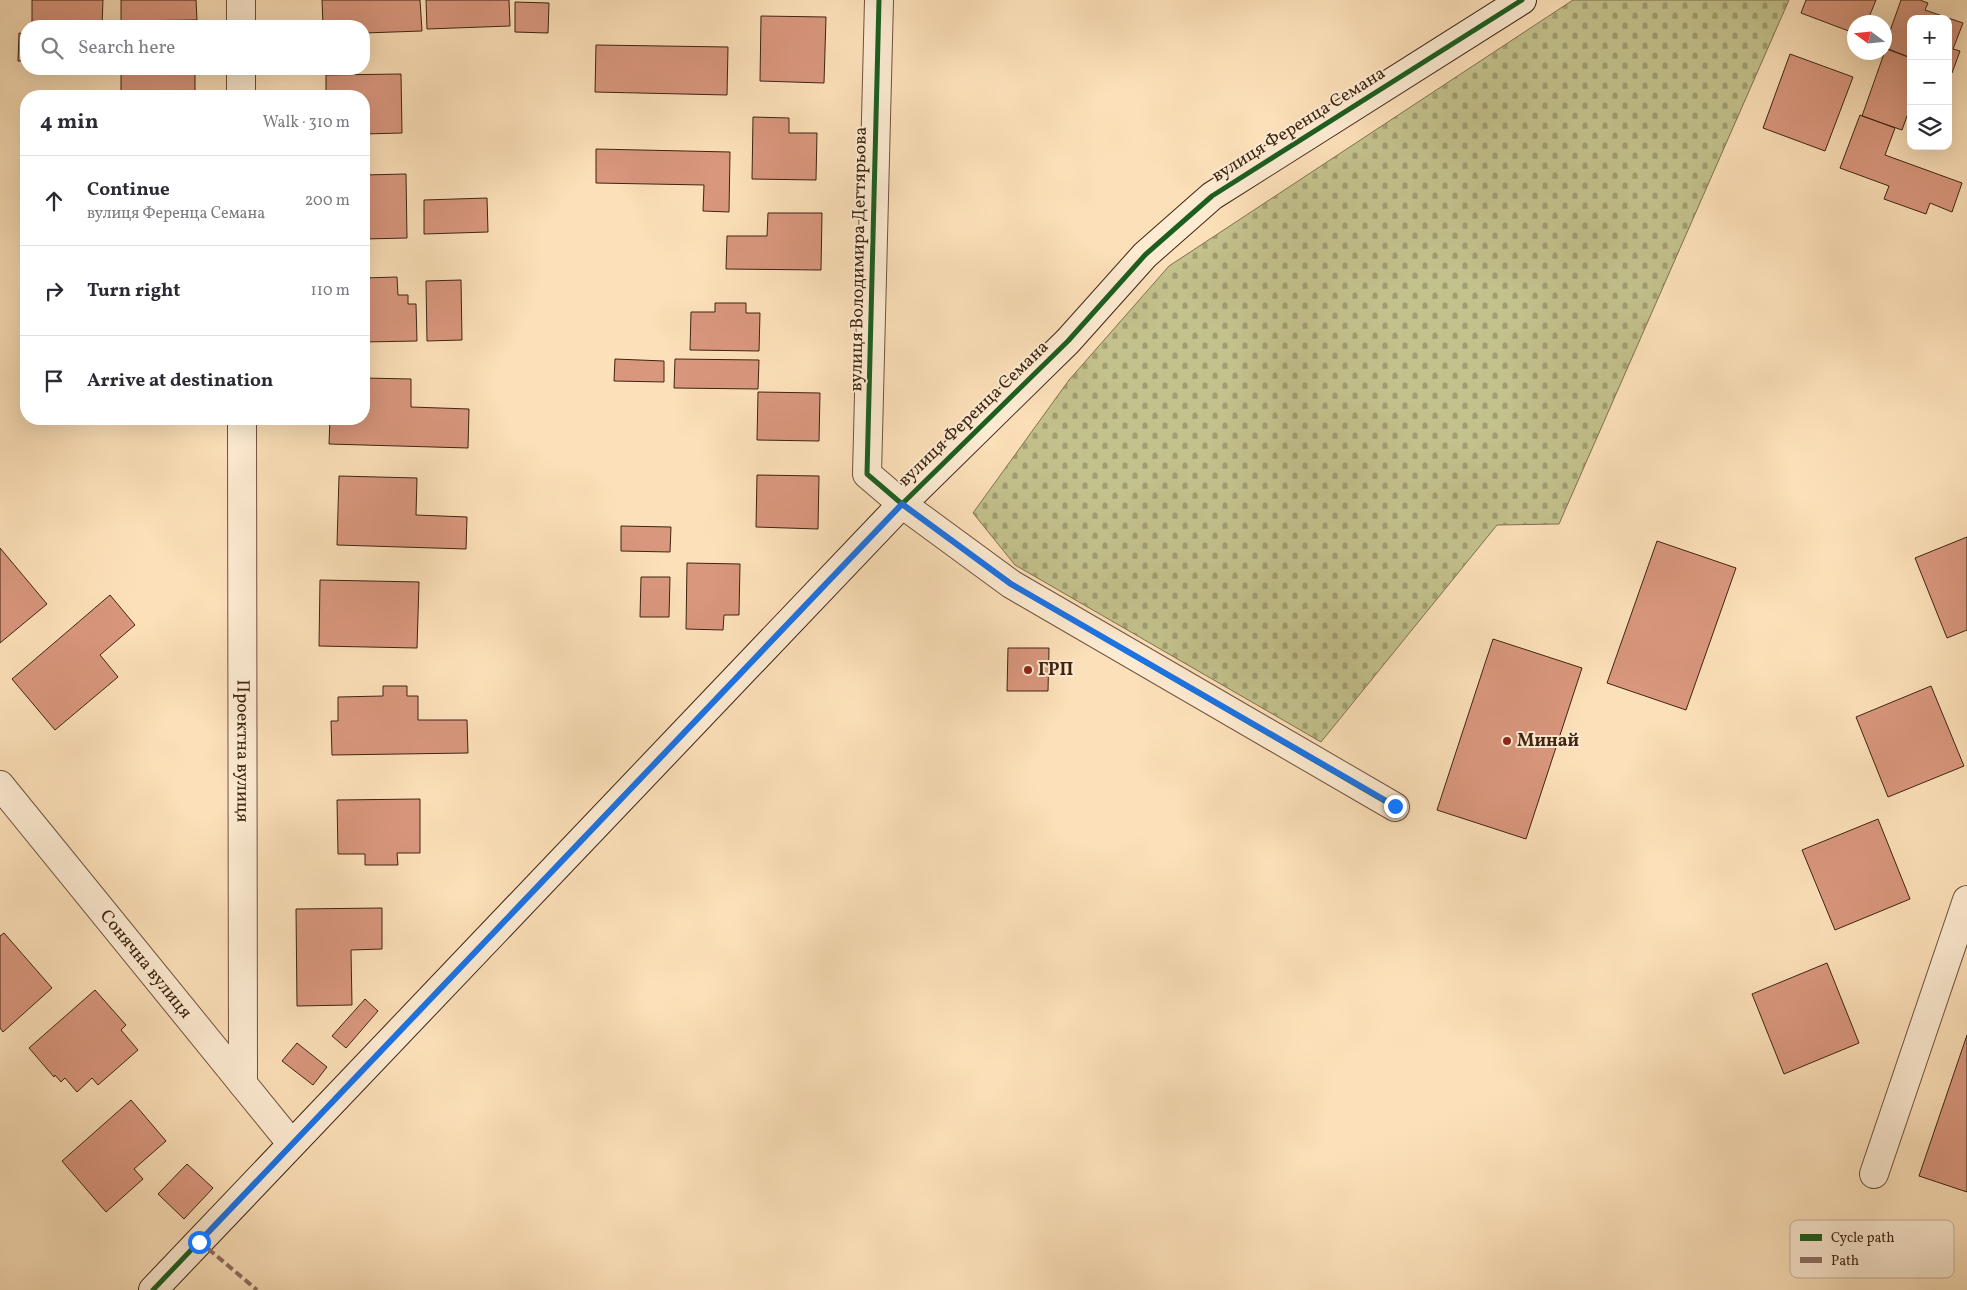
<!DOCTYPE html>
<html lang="en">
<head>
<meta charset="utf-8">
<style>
  :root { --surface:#fff; --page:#f7f7f7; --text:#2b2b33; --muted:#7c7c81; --line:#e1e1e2 }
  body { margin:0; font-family:Vollkorn,serif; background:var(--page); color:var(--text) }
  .controls { position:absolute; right:15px; top:15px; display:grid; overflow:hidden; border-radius:10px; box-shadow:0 5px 20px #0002 }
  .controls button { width:45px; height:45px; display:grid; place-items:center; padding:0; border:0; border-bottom:1px solid var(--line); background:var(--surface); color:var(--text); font:25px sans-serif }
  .compass { position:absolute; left:1847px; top:15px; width:45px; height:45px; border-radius:50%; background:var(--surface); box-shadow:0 5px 20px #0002; rotate:285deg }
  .stop { position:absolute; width:15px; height:15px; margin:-11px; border:4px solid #1a73e8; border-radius:50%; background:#fff }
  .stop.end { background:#1a73e8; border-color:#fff; box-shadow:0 1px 5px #0008 }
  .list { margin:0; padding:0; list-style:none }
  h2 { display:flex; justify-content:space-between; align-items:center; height:65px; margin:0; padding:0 20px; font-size:21px }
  h2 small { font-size:16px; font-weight:400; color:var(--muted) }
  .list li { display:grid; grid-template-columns:32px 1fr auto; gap:15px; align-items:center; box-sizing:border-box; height:90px; padding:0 20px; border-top:1px solid var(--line) }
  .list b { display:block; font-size:19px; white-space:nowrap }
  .list p { margin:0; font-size:16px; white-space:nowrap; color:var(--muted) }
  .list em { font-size:16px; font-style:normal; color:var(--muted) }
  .icon { flex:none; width:28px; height:28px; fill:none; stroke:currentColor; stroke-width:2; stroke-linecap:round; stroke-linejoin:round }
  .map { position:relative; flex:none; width:1967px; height:1290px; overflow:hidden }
  .search { position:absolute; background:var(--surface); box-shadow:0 5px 20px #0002; left:20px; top:20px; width:350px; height:55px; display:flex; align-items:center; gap:12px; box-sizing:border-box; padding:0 18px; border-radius:20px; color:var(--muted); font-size:19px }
  .panel { position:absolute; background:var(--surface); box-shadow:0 5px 20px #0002; left:20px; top:90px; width:350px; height:335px; border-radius:20px }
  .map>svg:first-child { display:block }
</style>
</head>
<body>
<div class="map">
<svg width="1967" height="1290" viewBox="0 0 1967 1290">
  <defs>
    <pattern id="cemetery-stones" width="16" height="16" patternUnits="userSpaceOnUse" patternTransform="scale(1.25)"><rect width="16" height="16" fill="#c3c18c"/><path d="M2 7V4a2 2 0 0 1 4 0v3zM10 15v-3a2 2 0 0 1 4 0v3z" fill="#a09d71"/></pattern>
  </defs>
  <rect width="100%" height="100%" fill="#fce0b9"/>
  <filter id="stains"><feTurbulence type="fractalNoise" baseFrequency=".004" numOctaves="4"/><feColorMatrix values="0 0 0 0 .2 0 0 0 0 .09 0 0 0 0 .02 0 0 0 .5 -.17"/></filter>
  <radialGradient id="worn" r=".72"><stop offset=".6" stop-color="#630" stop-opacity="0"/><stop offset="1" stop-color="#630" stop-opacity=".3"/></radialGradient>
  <path fill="url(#cemetery-stones)" stroke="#80724e" d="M1573 0H1789L1559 524 1497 525 1321 742 1015 565 973 513 1069 380 1169 266Z"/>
  <path fill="#d9977e" stroke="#3e2411" d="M32 0H103L102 26 32 23Z
    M121 0H196L197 20 121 21Z
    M322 0H420L422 31 364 33V26H323Z
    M426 0H509L510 26 427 29Z
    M1806 0H1876L1867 22H1854V33L1801 13Z
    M1901 0H1920L1928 3 1925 10 1963 23 1953 49 1960 51 1952 73 1948 71V19H1911V58L1884 48Z
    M515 2 549 3 548 33 515 32Z
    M761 16 826 17 824 83 760 81Z
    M19 33 26 34V61H18Z
    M596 45 728 47 727 95 595 92Z
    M1886 48 1911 58V105L1902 130 1862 116Z
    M1790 54 1853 77 1825 151 1763 128Z
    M121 69H195V96H121Z
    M401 74 402 133 364 134V96H326V75Z
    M1860 115 1895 128 1885 155 1962 183 1952 212 1930 203 1926 214 1884 199 1889 186 1840 168Z
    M753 117 789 118V133H817L816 180 752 179Z
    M596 149 730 152 729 212 703 211 704 185 596 183Z
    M406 174 407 238 364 239V175Z
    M487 198 488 232 424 234V200Z
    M768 213H822L821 270 726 269 727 236H767Z
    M397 277 398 295H408V304H416L417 341 364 342V278Z
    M461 280 462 340 427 341 426 281Z
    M715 303H746V313H760L759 351 690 350 691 312H715Z
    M615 359 664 361V382L614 381Z
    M675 359 759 360 758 389 674 388Z
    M364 378 411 379V407L469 409 468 448 329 444 330 419H364Z
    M758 392 820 393 819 441 757 440Z
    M757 475 819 476 818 529 756 527Z
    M339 476 417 478 416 515 467 517 466 549 337 545Z
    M621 526 671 527 670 552 621 551Z
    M1967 537V630L1947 638 1915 558Z
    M1657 541 1736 568 1686 710 1607 683Z
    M0 548 47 604 0 643Z
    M687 563 740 564 739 615H724L723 630 686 629Z
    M641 577H670L669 617H640Z
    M320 580 419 582 417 648 319 646Z
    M110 595 135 625 100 655 118 677 55 730 12 679Z
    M1493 639 1582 668 1526 839 1437 810Z
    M1008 648H1049L1048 691H1007Z
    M383 686H407V696H418V720H467L468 753 332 755 331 721H338V697L383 696Z
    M1931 686 1964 766 1888 797 1856 717Z
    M420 799V853H397L398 865H365V854H338L337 800Z
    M1878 819 1910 899 1835 930 1802 850Z
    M382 908V949L351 950 352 1005 297 1006 296 909Z
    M4 933 52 988 3 1032 0 1028V936Z
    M1827 963 1859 1043 1784 1074 1752 994Z
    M95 990 126 1025 121 1030 138 1050 98 1085 92 1078 77 1092 65 1078 61 1082 55 1075 54 1077 29 1048Z
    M365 999 378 1011 346 1048 332 1036Z
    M1967 1035V1192L1919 1176Z
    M297 1043 327 1067 313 1085 282 1061Z
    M131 1100 166 1141 134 1169 143 1179 106 1212 62 1161Z
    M187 1164 213 1188 184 1219 158 1194Z"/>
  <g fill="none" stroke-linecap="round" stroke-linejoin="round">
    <defs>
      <g id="street">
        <path d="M241 0V26"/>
        <path d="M879 0 867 474 902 504 1011 584 1395 807"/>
        <path d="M241 69V96"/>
        <path id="s1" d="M242 419 243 1084"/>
        <path id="s2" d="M0 785 291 1143"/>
        <path d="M1874 1174 1967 900"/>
      </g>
      <path id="secondary" d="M153 1290 902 504 1068 341 1145 255 1212 196 1522 0"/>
    </defs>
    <use href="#street" stroke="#6e533b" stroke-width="30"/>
    <use href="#secondary" stroke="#3e2411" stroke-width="30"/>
    <use href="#street" stroke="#fdebd2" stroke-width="28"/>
    <use href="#secondary" stroke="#fdebd2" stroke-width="28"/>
    <path stroke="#8d6e63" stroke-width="4" stroke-dasharray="8 4" stroke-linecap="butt" d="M199 1241 257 1290"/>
    <defs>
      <path id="cycleway" d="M879 0 867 474 902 504 1011 584 1395 807
        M153 1290 902 504 1068 341 1145 255 1212 196 1522 0"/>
    </defs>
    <use href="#cycleway" stroke="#fdebd2" stroke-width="8"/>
    <use href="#cycleway" stroke="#1b5e20" stroke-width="5"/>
  </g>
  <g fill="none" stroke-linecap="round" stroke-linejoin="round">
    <path stroke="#1a73e8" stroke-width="6" d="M199 1242 902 504 1011 584 1395 806"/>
  </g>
  <g fill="#8f2418" stroke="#fdebd2" stroke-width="2">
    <circle cx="1028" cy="670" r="5"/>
    <circle cx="1507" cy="741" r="5"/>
  </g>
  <g text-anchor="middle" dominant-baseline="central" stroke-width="4" stroke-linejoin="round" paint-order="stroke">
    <g font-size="18" fill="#3e2411" stroke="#fdebd2">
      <text transform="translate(1299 125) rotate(-32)">вулиця Ференца Семана</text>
      <text transform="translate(859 259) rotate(-89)">вулиця Володимира Дегтярьова</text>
      <text transform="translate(974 414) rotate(-44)">вулиця Ференца Семана</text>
      <text stroke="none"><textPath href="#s1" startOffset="332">Проектна вулиця</textPath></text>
      <text stroke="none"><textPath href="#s2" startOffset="231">Сонячна вулиця</textPath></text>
    </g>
    <g font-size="18" font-weight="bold" fill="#3e2411" stroke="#fdebd2" text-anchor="start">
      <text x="1038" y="670">ГРП</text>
      <text x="1517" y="741">Минай</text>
    </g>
  </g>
  <rect x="1790" y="1220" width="164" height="58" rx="8" fill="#fdebd2" stroke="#c4af98" stroke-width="1"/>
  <rect x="1800" y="1234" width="22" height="7" fill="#1b5e20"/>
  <rect x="1800" y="1257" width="22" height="6" fill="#8d6e63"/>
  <g font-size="14" fill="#3e2411">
    <text x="1831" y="1242">Cycle path</text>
    <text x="1831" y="1265">Path</text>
  </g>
  <rect width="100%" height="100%" filter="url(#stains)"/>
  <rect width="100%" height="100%" fill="url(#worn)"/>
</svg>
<div class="controls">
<button>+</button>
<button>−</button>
<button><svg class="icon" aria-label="layers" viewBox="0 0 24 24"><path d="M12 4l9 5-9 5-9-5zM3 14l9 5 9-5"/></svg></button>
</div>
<svg class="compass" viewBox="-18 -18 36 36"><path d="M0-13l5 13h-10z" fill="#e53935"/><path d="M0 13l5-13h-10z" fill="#7c7c81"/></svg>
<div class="stop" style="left:199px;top:1242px"></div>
<div class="stop end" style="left:1395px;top:806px"></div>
<div class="search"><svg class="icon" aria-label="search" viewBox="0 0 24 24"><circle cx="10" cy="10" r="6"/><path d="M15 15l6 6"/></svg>Search here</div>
<section class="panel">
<h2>4 min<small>Walk · 310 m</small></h2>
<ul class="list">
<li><svg class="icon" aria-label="ahead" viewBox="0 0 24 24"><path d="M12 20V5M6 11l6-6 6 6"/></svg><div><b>Continue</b><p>вулиця Ференца Семана</p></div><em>200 m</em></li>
<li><svg class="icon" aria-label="right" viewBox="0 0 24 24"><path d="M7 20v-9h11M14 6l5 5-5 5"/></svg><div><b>Turn right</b></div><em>110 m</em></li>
<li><svg class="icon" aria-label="arrive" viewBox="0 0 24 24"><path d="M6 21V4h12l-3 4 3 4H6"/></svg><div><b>Arrive at destination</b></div></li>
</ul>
</section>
</div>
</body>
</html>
